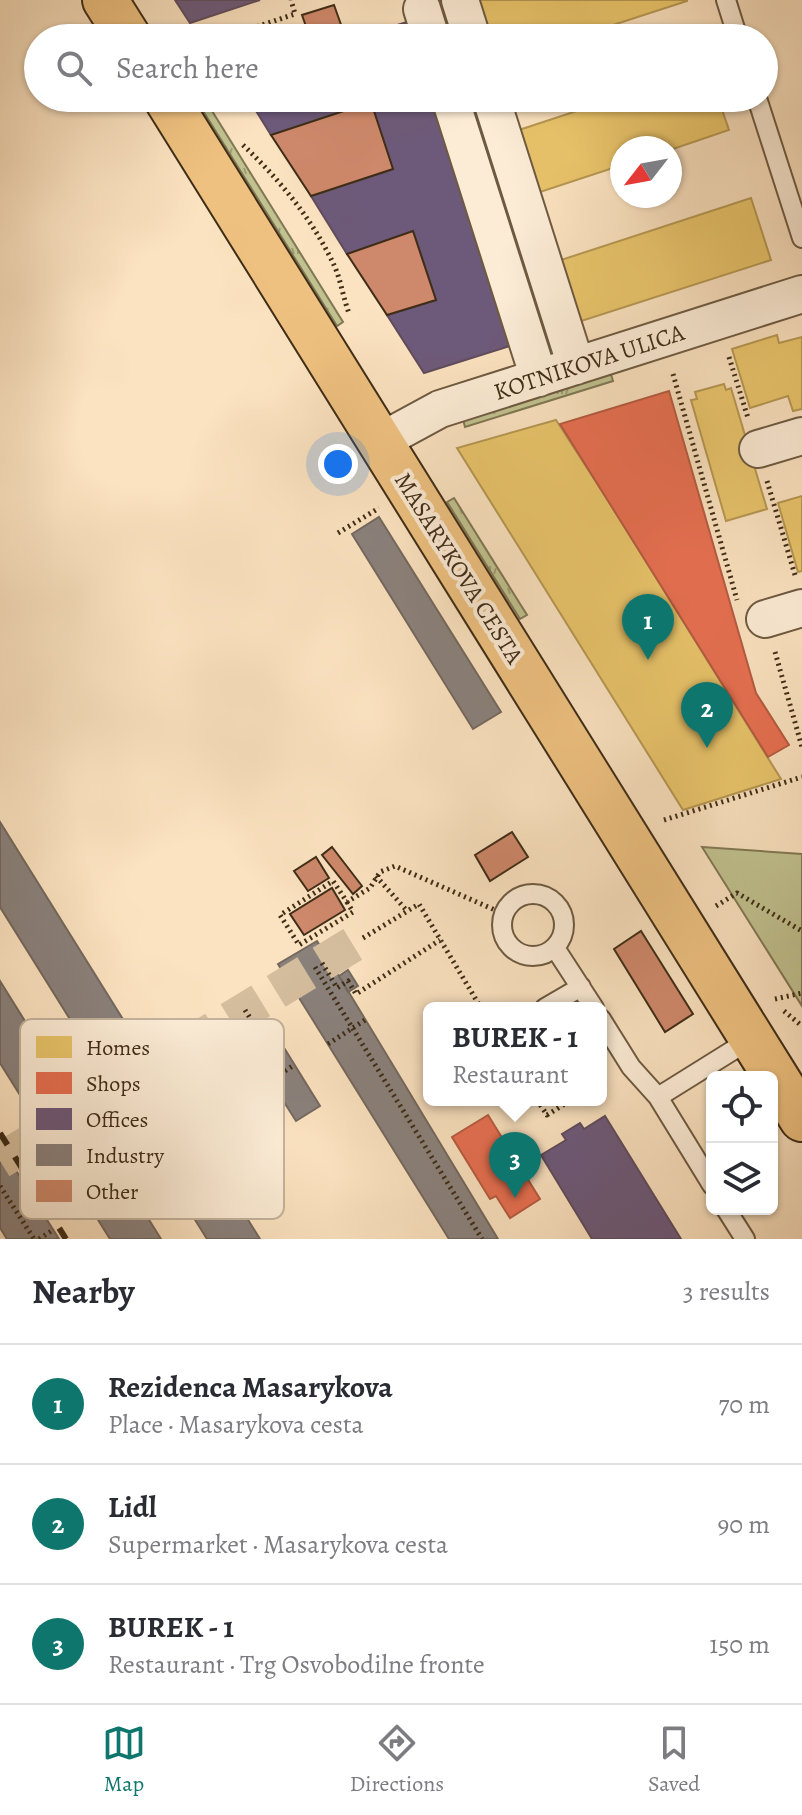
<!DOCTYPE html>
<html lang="en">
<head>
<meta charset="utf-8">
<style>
  :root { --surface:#fff; --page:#f7f7f7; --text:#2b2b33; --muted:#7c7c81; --line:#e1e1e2; --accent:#0f766e }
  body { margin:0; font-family:Alegreya,serif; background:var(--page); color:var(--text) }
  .controls { position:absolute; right:24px; bottom:24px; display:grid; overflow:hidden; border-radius:12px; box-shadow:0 2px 6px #0004 }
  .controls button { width:72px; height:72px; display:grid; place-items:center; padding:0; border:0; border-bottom:2px solid var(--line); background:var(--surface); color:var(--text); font:40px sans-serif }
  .compass { position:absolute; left:610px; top:136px; width:72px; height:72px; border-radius:50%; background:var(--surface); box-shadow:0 2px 6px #0004; rotate:239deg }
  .you { position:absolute; left:338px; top:464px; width:28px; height:28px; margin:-20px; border:6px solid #fff; border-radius:50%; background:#1a73e8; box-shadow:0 0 0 12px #1a73e833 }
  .badge { display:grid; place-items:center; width:52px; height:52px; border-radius:50%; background:var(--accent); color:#fff; font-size:26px; font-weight:700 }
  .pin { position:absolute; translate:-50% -66px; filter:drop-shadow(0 2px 4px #0008) }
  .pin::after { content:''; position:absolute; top:42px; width:28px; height:24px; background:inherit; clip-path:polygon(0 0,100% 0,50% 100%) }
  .popup { position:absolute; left:423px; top:1002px; width:184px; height:104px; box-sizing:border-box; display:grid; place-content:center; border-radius:12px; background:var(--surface); filter:drop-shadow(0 2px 6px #0005); font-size:26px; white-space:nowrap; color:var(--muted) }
  .popup b { font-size:30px; color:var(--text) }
  .popup::after { content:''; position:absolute; left:50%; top:100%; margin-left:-16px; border:16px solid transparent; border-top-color:var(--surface) }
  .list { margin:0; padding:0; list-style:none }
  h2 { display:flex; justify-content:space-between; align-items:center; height:104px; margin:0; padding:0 32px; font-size:34px }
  h2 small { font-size:26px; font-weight:400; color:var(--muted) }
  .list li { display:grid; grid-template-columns:52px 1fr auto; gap:24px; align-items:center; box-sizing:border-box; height:120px; padding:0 32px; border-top:2px solid var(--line) }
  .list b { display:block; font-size:30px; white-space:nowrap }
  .list p { margin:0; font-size:26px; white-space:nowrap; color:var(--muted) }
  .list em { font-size:26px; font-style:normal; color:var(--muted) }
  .icon { flex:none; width:44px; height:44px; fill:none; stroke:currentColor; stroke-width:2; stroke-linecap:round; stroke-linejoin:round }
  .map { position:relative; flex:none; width:802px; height:1239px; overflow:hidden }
  .search { position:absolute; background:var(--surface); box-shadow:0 2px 6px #0004; left:24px; right:24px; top:24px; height:88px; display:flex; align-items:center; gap:20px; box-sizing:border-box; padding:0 28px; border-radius:44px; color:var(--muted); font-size:30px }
  .sheet { height:464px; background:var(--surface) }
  nav { display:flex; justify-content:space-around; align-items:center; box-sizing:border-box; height:112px; border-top:2px solid var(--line); background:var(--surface); font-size:22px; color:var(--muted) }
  nav a { display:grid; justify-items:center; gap:4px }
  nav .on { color:var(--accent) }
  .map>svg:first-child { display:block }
</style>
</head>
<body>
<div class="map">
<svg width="802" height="1239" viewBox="0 0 802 1239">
  <defs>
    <pattern id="grass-tufts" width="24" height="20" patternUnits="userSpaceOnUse" patternTransform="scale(2)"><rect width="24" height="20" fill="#c1c290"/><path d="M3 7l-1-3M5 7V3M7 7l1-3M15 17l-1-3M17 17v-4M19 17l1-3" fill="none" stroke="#9e9e75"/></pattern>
  </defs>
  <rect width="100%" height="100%" fill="#fbe2c0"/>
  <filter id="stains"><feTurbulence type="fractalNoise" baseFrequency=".0025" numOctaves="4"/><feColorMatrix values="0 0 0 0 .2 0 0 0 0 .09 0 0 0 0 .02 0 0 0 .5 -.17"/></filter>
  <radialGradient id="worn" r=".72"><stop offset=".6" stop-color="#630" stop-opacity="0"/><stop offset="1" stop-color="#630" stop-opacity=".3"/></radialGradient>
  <path fill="url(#grass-tufts)" stroke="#807854" stroke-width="2" d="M195 98H204L343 322 337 326Z
    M610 371 613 381 465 427 463 419Z
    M454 498 527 615 520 619 447 502Z"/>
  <path fill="#c1c290" stroke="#807854" stroke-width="2" d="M702 847 802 854V1006Z"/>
  <path fill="#e9c46a" stroke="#b69751" stroke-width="2" d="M477 0H687V1L573 38H483Z
    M616 98H718L729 130 670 150 622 148V165L534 194 513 132Z
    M751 198 771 260 575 323 555 262Z
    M777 335 779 343 802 337V409L793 411 788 396 750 408 732 349Z
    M724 384 726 390 731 388 767 509 726 521 691 400 697 399 695 392Z
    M556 420 609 502 781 779 683 810 457 448Z
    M802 496V571L798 572 778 503Z"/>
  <path fill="#e76f51" stroke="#b55b40" stroke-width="2" d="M669 391 756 693 789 745 768 757 560 424Z
    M488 1115 540 1199 510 1218 496 1196 490 1199 452 1137Z"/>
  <path fill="#6d597a" stroke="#5f4c5c" stroke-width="2" d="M175 0H260L190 23Z
    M407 22 412 38H355Z
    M248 98H432L513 345 424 373 387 315 436 300 413 231 347 254 311 196 393 169 371 102 271 135Z
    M605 1116 681 1239H592L541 1155 566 1140 562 1134 580 1123 584 1129Z"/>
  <path fill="#8a817c" stroke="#74685e" stroke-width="2" d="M379 517 501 712 473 729 352 534Z
    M0 822 260 1239H207L0 907Z
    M317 941 339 976 498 1239H449L278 964Z
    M348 970 358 986 348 992 339 976Z
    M0 981 161 1239H110L0 1063Z
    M257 1004 320 1106 296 1121 232 1020Z
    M0 1145 59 1239H7L0 1228Z"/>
  <path fill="#ce886b" stroke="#3f2d17" stroke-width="2" d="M334 5 344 33 328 38H310L302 15Z
    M371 102 393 169 311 196 271 135Z
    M413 231 436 300 387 315 347 254Z
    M512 832 528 857 490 881 475 855Z
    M332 847 362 886 353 894 322 855Z
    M316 857 329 878 308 891 294 871Z
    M332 888 345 910 304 935 290 914Z
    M641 931 693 1014 665 1032 614 949Z"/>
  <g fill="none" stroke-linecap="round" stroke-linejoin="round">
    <path stroke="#d5be9e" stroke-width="36" stroke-dasharray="36 18" stroke-linecap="butt" d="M0 1161 363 938"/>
    <defs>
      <path id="lane" d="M726 0 738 38
        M757 98 802 238
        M502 925a31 31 0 1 1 62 0a31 31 0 1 1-62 0Z
        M555 948 594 1008
        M545 1008 581 987
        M601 1019 631 1067 658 1097 712 1185
        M658 1097 751 1039
        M726 1209 745 1239"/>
      <path id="street" d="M460 0 472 38
        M422 9 431 38
        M450 98 539 378
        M491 98 576 366
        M381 441 440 409 802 294
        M758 449 802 436
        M765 619 802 608"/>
      <path id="primary" d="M105 0 129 38
        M166 98 802 1119"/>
    </defs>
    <use href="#lane" stroke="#6e5a41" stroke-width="22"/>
    <use href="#street" stroke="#6e5a41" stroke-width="40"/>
    <use href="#primary" stroke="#3f2d17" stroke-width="48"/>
    <path stroke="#3f2d17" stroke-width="5" stroke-dasharray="2 4" stroke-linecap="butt" d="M223 38 295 14 291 0
      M243 145C279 179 313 220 334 265 341 280 343 298 349 313
      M729 357 748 418
      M673 374 737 600
      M767 481 795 575
      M338 533 379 508
      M775 652 802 747
      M664 820 802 777
      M376 876 407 911
      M347 902 353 912 299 945 280 915 333 881 347 902 370 888 380 872 395 866 504 914
      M716 906 737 893 802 931
      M363 938 419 904 481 1008
      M322 963 337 988 348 981 356 994 440 940
      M315 967 482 1239
      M775 999 802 993
      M245 1010 284 1072
      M784 1011 802 1026
      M328 1044 365 1020
      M136 1077 179 1146
      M270 1081 294 1065
      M537 1100 547 1115 571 1100
      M67 1119 111 1190
      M157 1160 195 1136
      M0 1186 34 1239
      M88 1205 126 1182
      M39 1239 53 1230"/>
    <use href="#lane" stroke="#fcecd6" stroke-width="18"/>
    <use href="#street" stroke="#fcecd6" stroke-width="36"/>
    <use href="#primary" stroke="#eec180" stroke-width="44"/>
    <path stroke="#3f2d17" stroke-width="6" stroke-dasharray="14 14" stroke-linecap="butt" d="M0 1133 66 1239"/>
  </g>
  <g text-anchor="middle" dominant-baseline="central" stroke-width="8" stroke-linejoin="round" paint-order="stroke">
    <g font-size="24" fill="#3f2d17" stroke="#fcecd6">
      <text transform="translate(589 362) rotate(-18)">KOTNIKOVA ULICA</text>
      <text transform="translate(459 568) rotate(58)">MASARYKOVA CESTA</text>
    </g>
  </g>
  <rect x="20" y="1019" width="264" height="200" rx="12" fill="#fcecd6" stroke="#c3b39d" stroke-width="2"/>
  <rect x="36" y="1036" width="36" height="22" fill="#e9c46a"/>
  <rect x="36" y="1072" width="36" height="22" fill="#e76f51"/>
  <rect x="36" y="1108" width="36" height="22" fill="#6d597a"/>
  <rect x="36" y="1144" width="36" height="22" fill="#8a817c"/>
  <rect x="36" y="1180" width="36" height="22" fill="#ce886b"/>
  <g font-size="22" fill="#3f2d17">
    <text x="86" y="1055">Homes</text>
    <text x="86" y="1091">Shops</text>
    <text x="86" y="1127">Offices</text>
    <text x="86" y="1163">Industry</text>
    <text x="86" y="1199">Other</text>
  </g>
  <rect width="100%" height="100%" filter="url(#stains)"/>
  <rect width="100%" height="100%" fill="url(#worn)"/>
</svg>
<div class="controls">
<button><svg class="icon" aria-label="locate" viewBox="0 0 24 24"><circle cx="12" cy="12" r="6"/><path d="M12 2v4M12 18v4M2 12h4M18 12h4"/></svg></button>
<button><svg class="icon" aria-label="layers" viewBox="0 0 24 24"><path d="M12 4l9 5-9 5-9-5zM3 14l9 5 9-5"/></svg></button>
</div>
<svg class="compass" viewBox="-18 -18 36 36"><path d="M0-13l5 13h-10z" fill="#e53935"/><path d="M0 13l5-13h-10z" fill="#7c7c81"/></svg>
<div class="you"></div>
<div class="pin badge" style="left:648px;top:660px">1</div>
<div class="pin badge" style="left:707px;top:748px">2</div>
<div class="pin badge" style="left:515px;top:1198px">3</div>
<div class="popup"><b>BUREK - 1</b>Restaurant</div>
<div class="search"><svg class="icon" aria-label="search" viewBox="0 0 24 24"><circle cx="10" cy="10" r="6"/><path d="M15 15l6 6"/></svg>Search here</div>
</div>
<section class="sheet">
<h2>Nearby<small>3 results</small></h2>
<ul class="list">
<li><span class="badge">1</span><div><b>Rezidenca Masarykova</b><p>Place · Masarykova cesta</p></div><em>70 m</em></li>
<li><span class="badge">2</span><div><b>Lidl</b><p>Supermarket · Masarykova cesta</p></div><em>90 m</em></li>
<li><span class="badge">3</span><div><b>BUREK - 1</b><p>Restaurant · Trg Osvobodilne fronte</p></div><em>150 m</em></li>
</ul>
</section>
<nav>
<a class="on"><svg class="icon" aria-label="map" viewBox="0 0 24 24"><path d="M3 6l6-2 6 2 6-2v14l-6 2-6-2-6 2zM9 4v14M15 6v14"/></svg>Map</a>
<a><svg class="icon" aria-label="directions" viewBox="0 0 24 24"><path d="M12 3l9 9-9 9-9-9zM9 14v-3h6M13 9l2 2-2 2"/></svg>Directions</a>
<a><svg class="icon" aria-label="saved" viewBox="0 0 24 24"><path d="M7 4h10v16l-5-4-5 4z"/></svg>Saved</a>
</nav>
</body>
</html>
